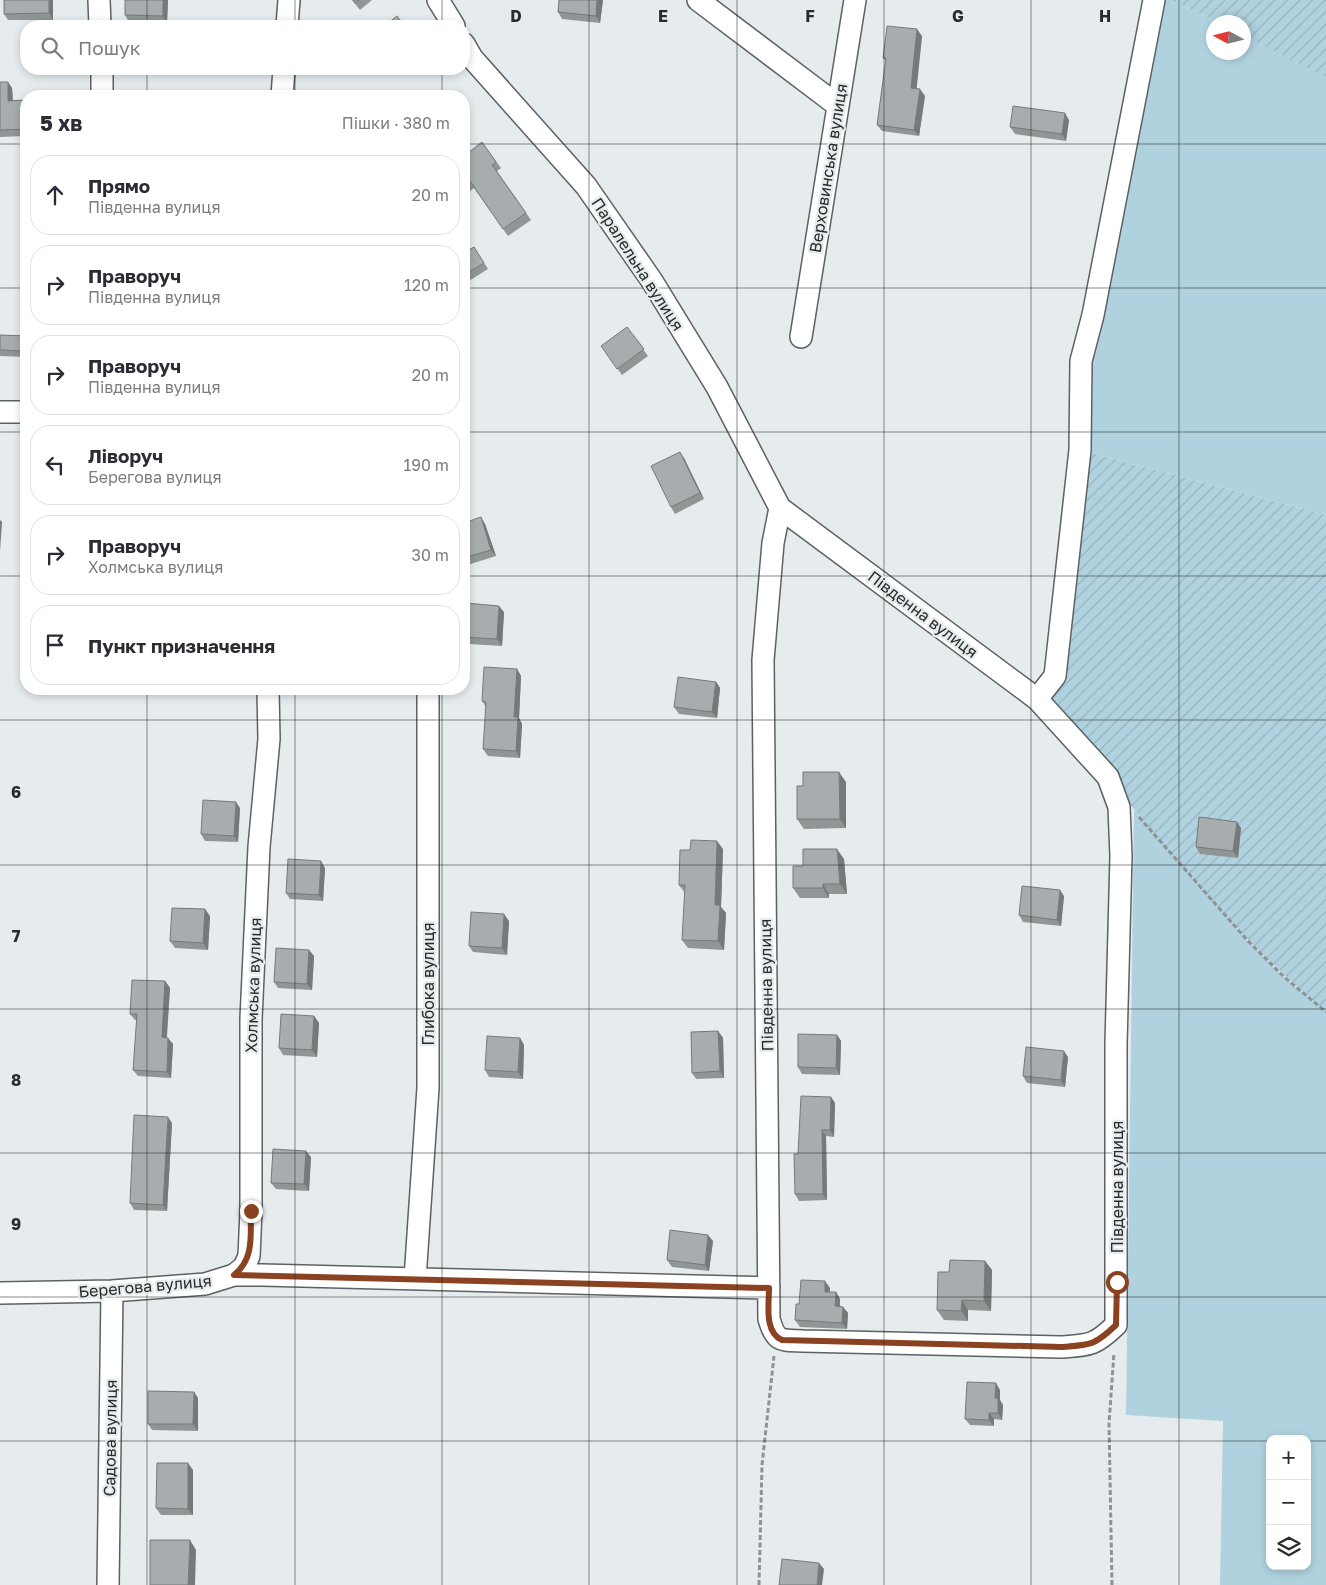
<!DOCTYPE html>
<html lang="uk">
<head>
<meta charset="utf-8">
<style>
  :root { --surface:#fff; --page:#f7f7f7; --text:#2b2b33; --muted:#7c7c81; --line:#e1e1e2 }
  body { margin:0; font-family:"Golos Text",sans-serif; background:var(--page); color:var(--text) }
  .controls { position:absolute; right:15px; bottom:15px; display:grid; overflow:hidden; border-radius:10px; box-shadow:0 2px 8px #0003 }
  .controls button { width:45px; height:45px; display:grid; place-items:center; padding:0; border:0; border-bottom:1px solid var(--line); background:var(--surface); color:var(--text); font:25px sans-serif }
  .compass { position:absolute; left:1206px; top:15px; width:45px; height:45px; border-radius:50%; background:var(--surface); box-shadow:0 2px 8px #0003; rotate:277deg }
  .stop { position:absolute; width:15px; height:15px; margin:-11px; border:4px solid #8a4221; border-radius:50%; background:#fff }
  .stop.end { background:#8a4221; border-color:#fff; box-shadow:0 1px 5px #0008 }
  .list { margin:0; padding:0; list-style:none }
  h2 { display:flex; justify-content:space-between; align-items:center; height:65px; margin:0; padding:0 20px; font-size:21px }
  h2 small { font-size:16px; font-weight:400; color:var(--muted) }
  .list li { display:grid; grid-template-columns:32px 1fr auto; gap:15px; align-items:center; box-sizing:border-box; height:80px; margin:0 10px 10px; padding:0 10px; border:1px solid var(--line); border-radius:20px }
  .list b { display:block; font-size:19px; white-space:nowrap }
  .list p { margin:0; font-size:16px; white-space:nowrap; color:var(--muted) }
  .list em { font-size:16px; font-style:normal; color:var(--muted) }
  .icon { flex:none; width:28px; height:28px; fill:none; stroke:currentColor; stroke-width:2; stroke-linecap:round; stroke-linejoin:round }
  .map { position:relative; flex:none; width:1326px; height:1585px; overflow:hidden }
  .search { position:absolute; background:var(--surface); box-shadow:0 2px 8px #0003; left:20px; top:20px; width:450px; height:55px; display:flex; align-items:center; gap:12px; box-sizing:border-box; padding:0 18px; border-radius:20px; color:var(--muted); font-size:19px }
  .panel { position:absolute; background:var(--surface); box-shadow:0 2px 8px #0003; left:20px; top:90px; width:450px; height:605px; border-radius:20px }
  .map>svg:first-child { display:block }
</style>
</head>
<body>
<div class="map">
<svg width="1326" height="1585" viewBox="0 0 1326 1585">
  <defs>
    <pattern id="garden-furrows" width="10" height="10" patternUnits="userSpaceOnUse" patternTransform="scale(1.25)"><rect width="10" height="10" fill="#b0d2df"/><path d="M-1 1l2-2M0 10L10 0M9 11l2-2" fill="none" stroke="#97b4c0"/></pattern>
  </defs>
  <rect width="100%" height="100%" fill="#e6ecee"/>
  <path fill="#b0d2df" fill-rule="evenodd" d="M1154 0H1171L1217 22H1214V52H1244V35L1326 76V515L1080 450 1081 361Z
    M1134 810 1247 940 1284 977 1326 1012V1585H1220L1223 1421 1126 1415ZM1270 1439H1307V1566H1270Z"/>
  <path fill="url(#garden-furrows)" d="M1171 0H1326V77L1244 36V22H1217Z
    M1080 450 1326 515V1012C1244 944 1176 861 1108 778 1086 751 1061 725 1037 699L1055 676Z"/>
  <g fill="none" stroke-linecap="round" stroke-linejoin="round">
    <defs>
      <path id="street" d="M99 0 100 26
        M438 0 454 26
        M698 0 837 105
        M287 26 289 0
        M464 44 472 58 586 186 652 281 717 387 780 508 1037 699 1108 777 1119 807 1121 856 1116 1044V1325C1094 1346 1090 1345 1061 1347L803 1341C781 1340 776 1343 769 1319L763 660 773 543 780 508
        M102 69V96
        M282 96 284 69
        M801 337 855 0
        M0 412H26
        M1037 699 1055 676 1080 450 1081 361 1093 315 1154 0
        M234 1275 244 1267 249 1256 251 1211V1019L259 847 269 739 268 689
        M415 1279 428 1088V689
        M0 1293 112 1291 205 1284 234 1275H262L769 1288
        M108 1585 112 1291"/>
    </defs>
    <use href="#street" stroke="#5c6163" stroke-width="24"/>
    <path stroke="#8e9294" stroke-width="3" stroke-dasharray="5 2.5" stroke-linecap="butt" d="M1139 817 1247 940 1284 977 1326 1012
      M759 1585 762 1465 774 1356
      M1112 1585 1109 1423 1114 1353"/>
    <use href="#street" stroke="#fff" stroke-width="21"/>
  </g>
  <path fill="#909596" d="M53 0V20H8L4 14Z
    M125 0H168L167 23 129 22 125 15Z
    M352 0H372L360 10Z
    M559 0H603L600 23 562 19 558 12Z
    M922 36 916 89 925 96 919 136 882 131 877 125 886 61 883 58Z
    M0 82 12 88 13 100H26V136L0 137Z
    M1069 120 1066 141 1015 134 1010 127Z
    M482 142 501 168 497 171 531 220 508 236 474 188 466 194 464 191V156Z
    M474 247 488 269 464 284V253Z
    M627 327 648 356 622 375 601 346Z
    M0 335 26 336V357L0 356Z
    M684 458 704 499 675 514 671 507Z
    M464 523 485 524 496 556 464 566Z
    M504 612 502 646 469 644 464 637Z
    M517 669 521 676 519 718 522 724 520 758 488 756 483 749 486 707 482 701Z
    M716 682 720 688 717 718 679 714 674 707Z
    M846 782V828L804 829 797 819 803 786Z
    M240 808 238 842 205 841 201 834Z
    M1241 828 1238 858 1200 854 1196 847Z
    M723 849 721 907 726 913 724 950 688 948 682 940 685 893 679 885Z
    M844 859 847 894H829V898H800L793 888 803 866Z
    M325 868 323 901 290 899 286 893Z
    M1064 896 1061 926 1023 922 1019 915Z
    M210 916 208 950 175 948 170 941Z
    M509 921 507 955 473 952 469 946Z
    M309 950 314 956 312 990 278 988 274 982Z
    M165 981 170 988 167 1038 173 1044 171 1078 138 1076 133 1070 137 1020H135L130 1014Z
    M314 1016 319 1023 317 1057 283 1055 279 1048Z
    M718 1031 723 1038 724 1078 696 1079 692 1073Z
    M837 1035 841 1041 840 1075 802 1074 798 1067Z
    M520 1038 524 1045 523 1079 489 1077 485 1070Z
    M1068 1057 1065 1087 1027 1083 1023 1076Z
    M831 1097 835 1103 834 1137 826 1136 827 1200 799 1201 795 1194 798 1154Z
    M172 1123 167 1211 134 1210 130 1203Z
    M311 1157 309 1191 276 1189 271 1183Z
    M713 1241 709 1271 672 1267 667 1260Z
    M985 1261 992 1270 991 1311 968 1310V1321L944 1320 937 1310 949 1272Z
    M830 1288V1292H836L840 1299V1306L843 1307 848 1313 847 1329 800 1327 795 1320Z
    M1000 1390V1400L1003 1405 1002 1420 994 1419V1426L970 1425 965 1419Z
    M194 1392 198 1398V1431L152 1430 148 1424Z
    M193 1470V1515H161L156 1508Z"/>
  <path fill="#75797a" d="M49 0H53V20L49 13Z
    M163 0H168L167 23 163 16Z
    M597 0H603L600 23 596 16Z
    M917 29 922 36 916 95 911 88Z
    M8 82 12 88 13 107 8 101Z
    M920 89 925 96 919 136 914 130Z
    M1065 113 1069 120 1066 141 1062 134Z
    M680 452 684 458 704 499 700 493Z
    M481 517 485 524 496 556 491 550Z
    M0 520 2 522 0 551Z
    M499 606 504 612 502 646 497 639Z
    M517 669 521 676 519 718 522 724 520 758 516 751 514 717Z
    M716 682 720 688 717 718 712 712Z
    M839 772 846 782V828L840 819Z
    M236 802 240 808 238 842 234 836Z
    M1237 822 1241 828 1238 858 1233 851Z
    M717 841 723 849 721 907 726 913 724 950 718 941 715 905Z
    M837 849 844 859 847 894 840 884Z
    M321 861 325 868 323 901 319 895Z
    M823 884 829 894V898L823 888Z
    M1060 890 1064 896 1061 926 1057 920Z
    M205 909 210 916 208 950 203 943Z
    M504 914 509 921 507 955 502 948Z
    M309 950 314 956 312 990 307 984Z
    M165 981 170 988 166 1044 162 1037Z
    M314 1016 319 1023 317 1057 312 1050Z
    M718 1031 723 1038 724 1078 720 1071Z
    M837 1035 841 1041 840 1075 836 1068Z
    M168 1038 173 1044 171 1078 167 1072Z
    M520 1038 524 1045 523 1079 518 1072Z
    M1064 1051 1068 1057 1065 1087 1061 1080Z
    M831 1097 835 1103 834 1137 830 1130Z
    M168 1117 172 1123 167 1211 163 1205Z
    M822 1130 826 1136 827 1200 823 1194Z
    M306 1151 311 1157 309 1191 304 1184Z
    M708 1235 713 1241 709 1271 705 1265Z
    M985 1261 992 1270 991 1311 984 1301Z
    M825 1281 830 1288V1298L825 1292Z
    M836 1292 840 1299 839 1313 835 1306Z
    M962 1300 968 1310V1321L961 1311Z
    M843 1307 848 1313 847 1329 842 1323Z
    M996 1383 1000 1390V1400L1003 1405 1002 1420 998 1413 995 1398Z
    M194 1392 198 1398V1431L193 1424Z
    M989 1413 994 1419V1426L989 1420Z
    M188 1463 193 1470V1515L188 1509Z
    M190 1540 196 1550 195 1585H188Z
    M819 1563 824 1569 822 1585H817Z"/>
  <path fill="#a7adaf" stroke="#75797a" d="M4 0H49V13L4 14Z
    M125 0H163V16L125 15Z
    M353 0H359L355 3Z
    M559 0H597L596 16 558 12Z
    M397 16 405 26H384Z
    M887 26 917 29 911 88 920 89 914 130 877 125 886 58H883Z
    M0 82H8V101L26 100V129L0 130Z
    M143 92H176V96H143Z
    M226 93H250V96H226Z
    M318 93 360 95V96H318Z
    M1013 106 1065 113 1062 134 1010 127Z
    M482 142 496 162 492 165 526 213 503 229 470 181 464 186V156Z
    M474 247 484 263 464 275V253Z
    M627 327 644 349 617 369 601 346Z
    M0 335 26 336V378L25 351 0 350Z
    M680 452 700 493 671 507 651 466Z
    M481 517 491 550 464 558V523Z
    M466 603 499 606 497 639 464 637Z
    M484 667 517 669 514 717H518L516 751 483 749 486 702 482 701Z
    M678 677 716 682 712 712 674 707Z
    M803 772H839L840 819H797V786H803Z
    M203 800 236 802 234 836 201 834Z
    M1199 817 1237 822 1233 851 1196 847Z
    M691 840 717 841 715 905H720L718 941 682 940 685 885H679L680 850H690Z
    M803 849H837L840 884H823V888H793V866H803Z
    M288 859 321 861 319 895 286 893Z
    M1022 886 1060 890 1057 920 1019 915Z
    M172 908 205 909 203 943 170 941Z
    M471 912 504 914 502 948 469 946Z
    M276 948 309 950 307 984 274 982Z
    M132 980 165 981 162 1037 168 1038 167 1072 133 1070 137 1014H130Z
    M281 1014 314 1016 312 1050 279 1048Z
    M718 1031 720 1071 692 1073 691 1032Z
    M798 1034 837 1035 836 1068 798 1067Z
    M487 1036 520 1038 518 1072 485 1070Z
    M1026 1047 1064 1051 1061 1080 1023 1076Z
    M801 1096 831 1097 830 1130H822L823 1194H795L794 1154H798Z
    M134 1115 168 1117 163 1205 130 1203Z
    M273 1149 306 1151 304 1184 271 1183Z
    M670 1230 708 1235 705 1265 667 1260Z
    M950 1260 985 1261 984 1301 962 1300 961 1311 937 1310 938 1272H949Z
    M801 1280 825 1281V1292H836L835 1306 843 1307 842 1323 795 1320 796 1304H799Z
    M967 1382 996 1383 995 1398H998V1413H989V1420L965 1419Z
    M148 1391 194 1392 193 1424H148Z
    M157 1463H188V1509L156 1508Z
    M150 1540H190L188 1585H150Z
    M782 1559 819 1563 817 1585H779Z"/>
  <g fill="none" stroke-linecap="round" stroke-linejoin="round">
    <path stroke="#8a4221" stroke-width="6" d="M251 1211C250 1235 255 1258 234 1275L769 1288C769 1305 764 1332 782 1340L1061 1347C1090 1345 1094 1346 1116 1325L1117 1282"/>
  </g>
  <path fill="none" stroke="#282b2c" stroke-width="1" stroke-opacity="0.55" d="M147 0V26M295 0V26M442 0V26M589 0V1585M737 0V1585M884 0V1585M1031 0V1585M1179 0V1585M147 69V96M295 69V96M442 69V96M0 144H26M464 144H1326M0 288H26M464 288H1326M0 432H26M464 432H1326M0 576H26M464 576H1326M147 689V1585M295 689V1585M442 689V1585M0 720H1326M0 865H1326M0 1009H1326M0 1153H1326M0 1297H1326M0 1441H1270M1307 1441H1326"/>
  <g text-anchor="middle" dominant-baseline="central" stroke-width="4.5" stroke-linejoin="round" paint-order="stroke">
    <g font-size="16" fill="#282b2c" stroke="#e6ecee">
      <text transform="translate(828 168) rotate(-81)">Верховинська вулиця</text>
      <text transform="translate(638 264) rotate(57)">Паралельна вулиця</text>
      <text transform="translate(923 614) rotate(37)">Південна вулиця</text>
      <text transform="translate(428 984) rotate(-90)">Глибока вулиця</text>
      <text transform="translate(253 985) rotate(-88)">Холмська вулиця</text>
      <text transform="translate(766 985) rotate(-91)">Південна вулиця</text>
      <text transform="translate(1117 1187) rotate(-90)">Південна вулиця</text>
      <text transform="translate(145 1286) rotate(-5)">Берегова вулиця</text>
      <text transform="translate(110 1438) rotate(-89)">Садова вулиця</text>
    </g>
  </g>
  <g font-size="16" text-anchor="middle" font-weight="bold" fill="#282b2c" stroke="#e6ecee" stroke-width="4.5" stroke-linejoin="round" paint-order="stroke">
    <text x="516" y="22">D</text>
    <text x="663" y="22">E</text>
    <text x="810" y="22">F</text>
    <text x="958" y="22">G</text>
    <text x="1105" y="22">H</text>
    <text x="16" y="798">6</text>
    <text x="16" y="942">7</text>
    <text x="16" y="1086">8</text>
    <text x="16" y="1230">9</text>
  </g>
</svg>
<div class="controls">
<button>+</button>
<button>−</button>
<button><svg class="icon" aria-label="layers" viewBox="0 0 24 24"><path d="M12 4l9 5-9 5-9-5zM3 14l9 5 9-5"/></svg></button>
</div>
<svg class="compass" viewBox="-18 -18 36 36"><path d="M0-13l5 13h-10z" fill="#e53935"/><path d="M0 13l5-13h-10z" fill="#7c7c81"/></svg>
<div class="stop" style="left:1117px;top:1282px"></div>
<div class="stop end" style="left:251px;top:1211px"></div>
<div class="search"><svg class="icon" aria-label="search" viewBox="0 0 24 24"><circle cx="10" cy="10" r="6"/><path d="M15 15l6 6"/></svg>Пошук</div>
<section class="panel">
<h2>5 хв<small>Пішки · 380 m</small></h2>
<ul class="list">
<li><svg class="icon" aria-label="ahead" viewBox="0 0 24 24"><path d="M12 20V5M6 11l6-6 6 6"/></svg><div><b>Прямо</b><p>Південна вулиця</p></div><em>20 m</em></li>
<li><svg class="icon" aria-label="right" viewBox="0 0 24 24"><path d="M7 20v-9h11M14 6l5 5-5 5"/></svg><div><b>Праворуч</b><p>Південна вулиця</p></div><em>120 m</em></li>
<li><svg class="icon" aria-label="right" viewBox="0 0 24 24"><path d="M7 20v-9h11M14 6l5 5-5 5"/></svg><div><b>Праворуч</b><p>Південна вулиця</p></div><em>20 m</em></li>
<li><svg class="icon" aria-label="left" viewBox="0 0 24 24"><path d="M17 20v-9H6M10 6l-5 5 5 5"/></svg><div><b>Ліворуч</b><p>Берегова вулиця</p></div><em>190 m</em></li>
<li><svg class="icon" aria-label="right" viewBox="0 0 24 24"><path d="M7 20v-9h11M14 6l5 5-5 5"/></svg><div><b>Праворуч</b><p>Холмська вулиця</p></div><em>30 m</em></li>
<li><svg class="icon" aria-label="arrive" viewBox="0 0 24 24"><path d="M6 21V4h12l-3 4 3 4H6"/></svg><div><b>Пункт призначення</b></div></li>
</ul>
</section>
</div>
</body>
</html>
